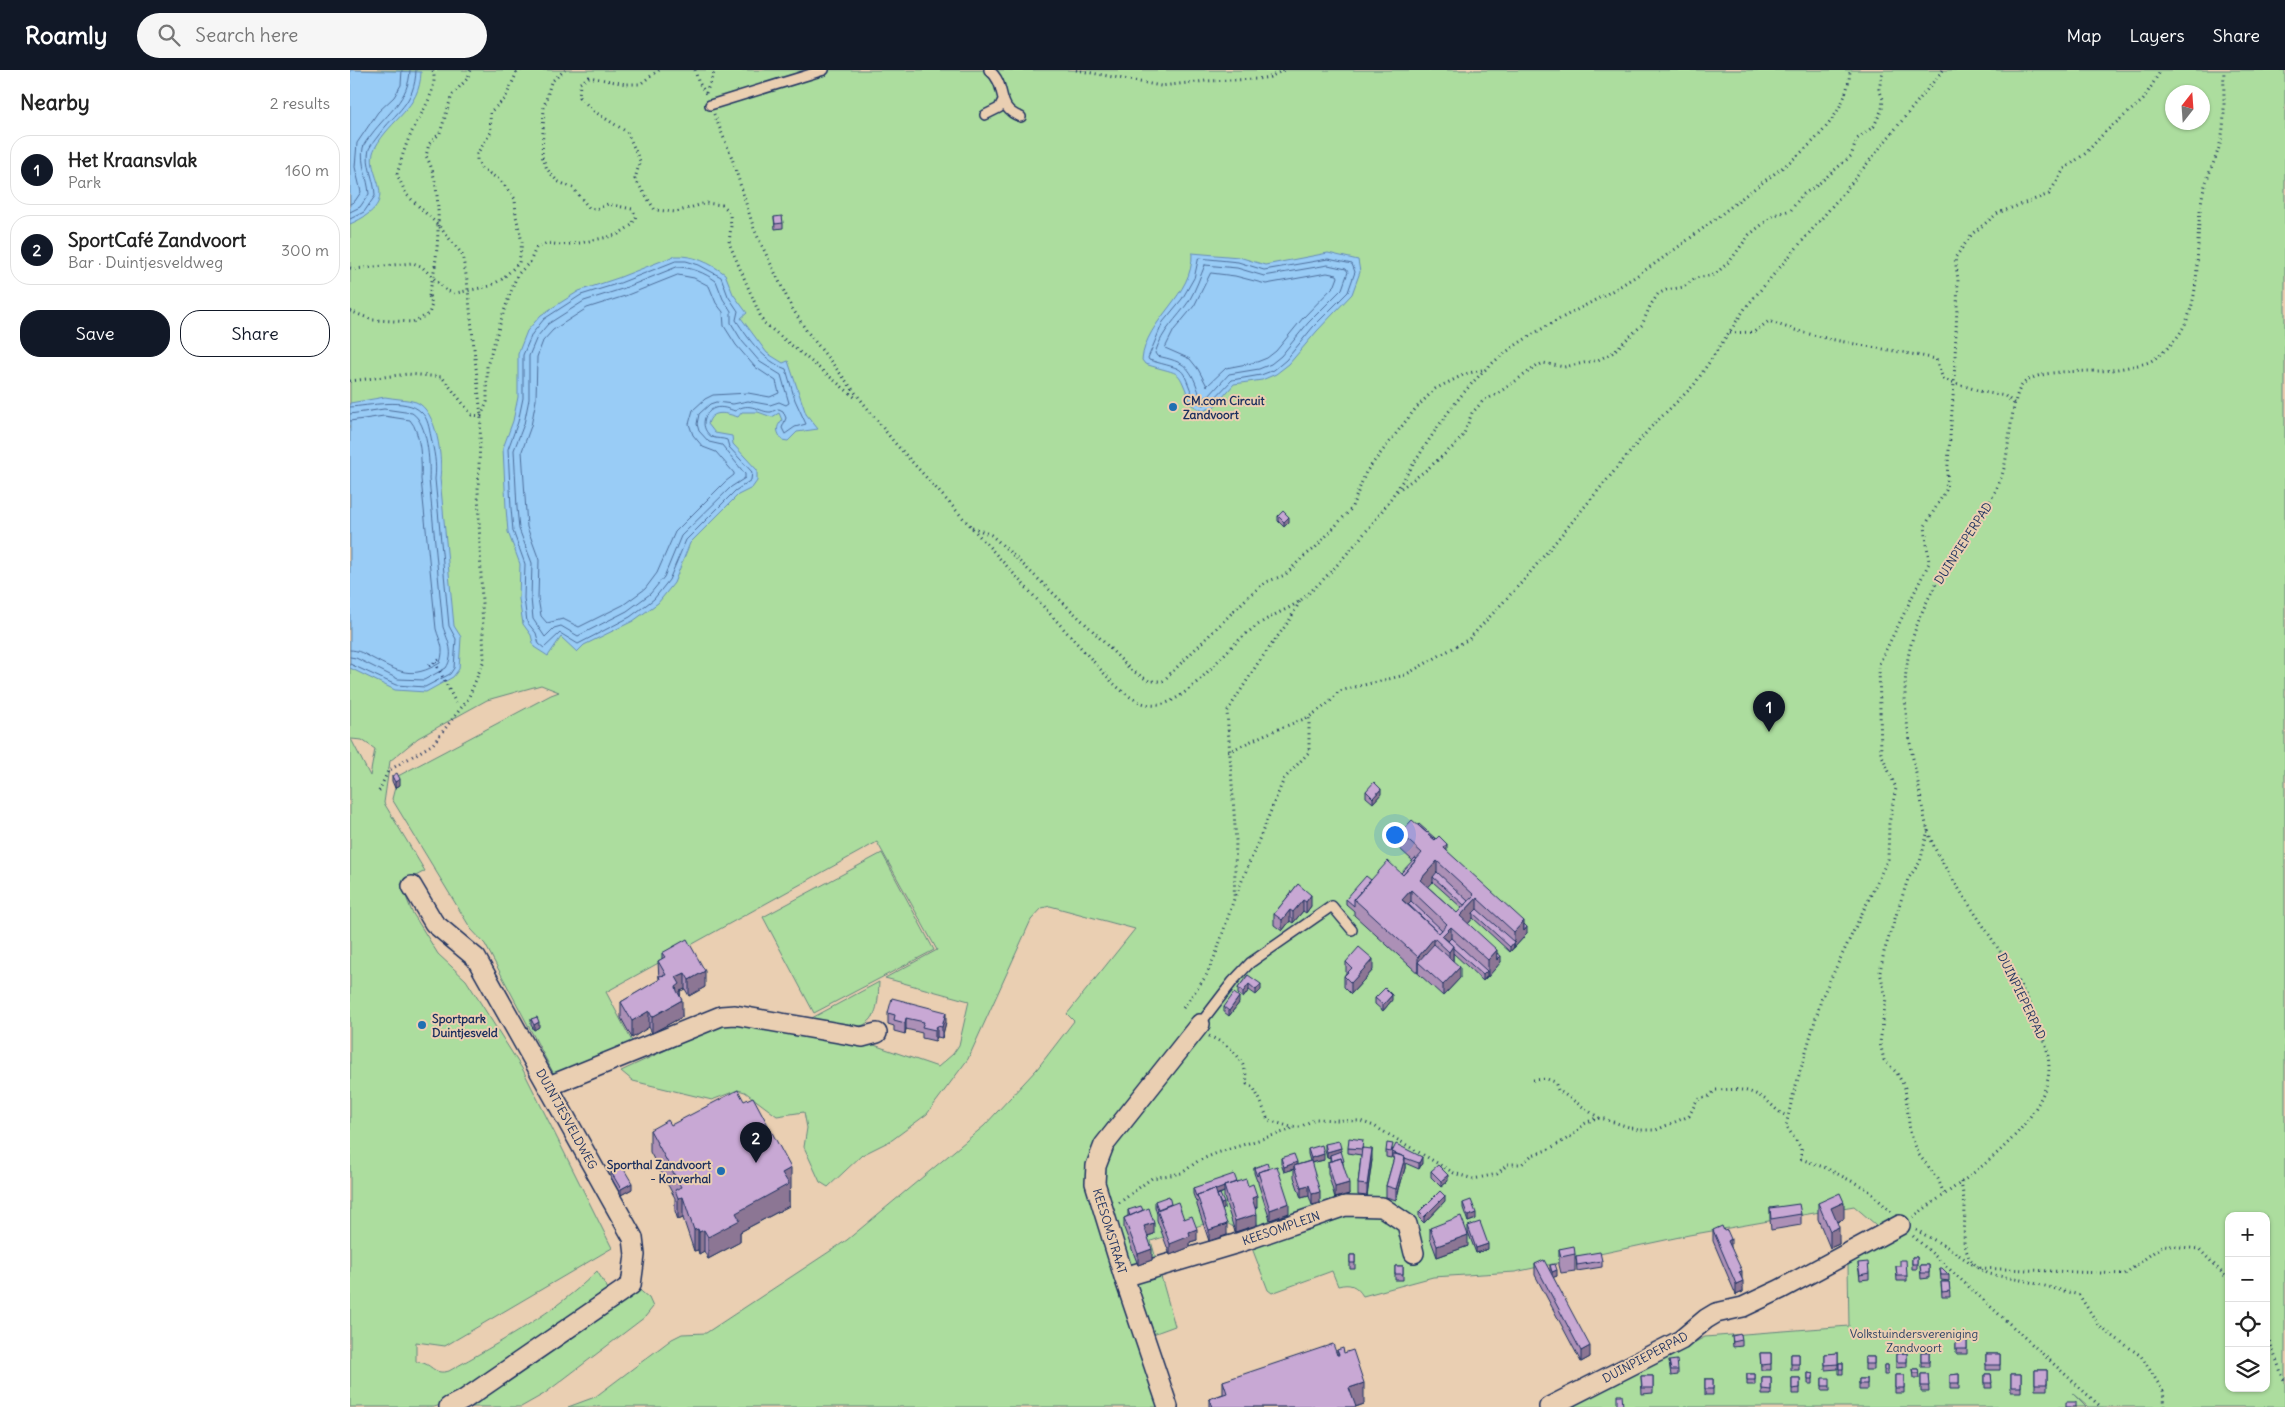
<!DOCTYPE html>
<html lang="en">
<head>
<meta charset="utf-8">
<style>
  :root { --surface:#fff; --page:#f6f6f6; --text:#222; --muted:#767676; --line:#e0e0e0; --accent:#111827 }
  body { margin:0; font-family:Delius,sans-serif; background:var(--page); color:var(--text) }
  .controls { position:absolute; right:15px; bottom:15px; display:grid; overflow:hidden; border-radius:10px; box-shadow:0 1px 4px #0004 }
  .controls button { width:45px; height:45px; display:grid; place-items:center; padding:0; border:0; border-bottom:1px solid var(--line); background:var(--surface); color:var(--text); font:25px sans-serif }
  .compass { position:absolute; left:1815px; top:15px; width:45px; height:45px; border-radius:50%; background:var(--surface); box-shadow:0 1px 4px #0004; rotate:17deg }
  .you { position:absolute; left:1044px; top:764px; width:18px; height:18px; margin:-12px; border:4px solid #fff; border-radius:50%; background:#1a73e8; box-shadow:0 0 0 8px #1a73e833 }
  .badge { display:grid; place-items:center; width:32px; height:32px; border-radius:50%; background:var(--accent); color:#fff; font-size:16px; font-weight:700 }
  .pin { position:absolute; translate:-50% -41px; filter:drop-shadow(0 1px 2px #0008) }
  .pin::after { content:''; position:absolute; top:26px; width:18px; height:15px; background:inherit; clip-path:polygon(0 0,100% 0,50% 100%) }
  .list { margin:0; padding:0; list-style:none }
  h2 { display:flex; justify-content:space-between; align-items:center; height:65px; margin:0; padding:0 20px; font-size:21px }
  h2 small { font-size:16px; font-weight:400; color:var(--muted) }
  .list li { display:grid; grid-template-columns:32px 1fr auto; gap:15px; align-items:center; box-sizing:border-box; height:70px; margin:0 10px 10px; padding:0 10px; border:1px solid var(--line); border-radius:20px }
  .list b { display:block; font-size:19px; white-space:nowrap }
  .list p { margin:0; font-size:16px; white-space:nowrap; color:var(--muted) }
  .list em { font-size:16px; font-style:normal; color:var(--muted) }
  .actions { display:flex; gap:10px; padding:15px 20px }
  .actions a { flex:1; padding:11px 0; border:1px solid var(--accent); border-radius:20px; text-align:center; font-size:18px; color:var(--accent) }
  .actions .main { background:var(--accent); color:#fff }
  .icon { flex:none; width:28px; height:28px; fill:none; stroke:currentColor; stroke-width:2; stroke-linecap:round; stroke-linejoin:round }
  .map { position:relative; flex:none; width:1935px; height:1337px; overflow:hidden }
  header { display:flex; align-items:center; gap:30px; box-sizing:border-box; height:70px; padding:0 25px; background:var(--accent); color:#fff }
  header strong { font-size:24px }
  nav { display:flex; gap:28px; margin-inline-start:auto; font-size:18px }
  .search { width:350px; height:45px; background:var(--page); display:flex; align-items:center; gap:12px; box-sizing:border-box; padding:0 18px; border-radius:28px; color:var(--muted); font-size:19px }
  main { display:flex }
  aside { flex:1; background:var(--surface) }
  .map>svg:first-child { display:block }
</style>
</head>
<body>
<header>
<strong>Roamly</strong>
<div class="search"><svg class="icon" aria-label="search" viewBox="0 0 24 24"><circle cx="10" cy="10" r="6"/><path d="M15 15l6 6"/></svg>Search here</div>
<nav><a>Map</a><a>Layers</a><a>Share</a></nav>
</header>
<main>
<aside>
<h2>Nearby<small>2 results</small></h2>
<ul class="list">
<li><span class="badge">1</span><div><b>Het Kraansvlak</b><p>Park</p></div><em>160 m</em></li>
<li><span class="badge">2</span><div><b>SportCafé Zandvoort</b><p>Bar · Duintjesveldweg</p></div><em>300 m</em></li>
</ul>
<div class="actions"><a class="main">Save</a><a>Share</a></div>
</aside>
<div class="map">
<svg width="1935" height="1337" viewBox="0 0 1935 1337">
  <rect width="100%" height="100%" fill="#eacfb2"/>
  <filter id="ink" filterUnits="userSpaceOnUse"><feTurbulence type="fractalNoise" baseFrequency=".02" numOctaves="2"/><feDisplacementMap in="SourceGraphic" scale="10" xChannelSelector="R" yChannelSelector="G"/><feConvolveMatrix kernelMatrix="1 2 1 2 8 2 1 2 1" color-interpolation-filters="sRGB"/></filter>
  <g filter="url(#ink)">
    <path fill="#acdd9e" stroke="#64867e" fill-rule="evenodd" d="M0 0H1935V1337H1738L1722 1323 1736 1337H1218L1355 1267 1499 1256 1498 1195 1540 1167 1504 1136 1339 1165 1165 1202 1083 1207 1013 1226C1006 1215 1000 1213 988 1216L982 1201 922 1223 918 1220 897 1165 870 1149 801 1171 825 1256 803 1264 754 1115 752 1099 794 1011C778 1030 745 1064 739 1087 735 1100 738 1114 739 1127L810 1337H218L245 1327 322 1269 332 1264 356 1263 497 1170 634 1056 687 999 724 951 717 944 785 859 700 836 692 838 681 850 618 989 577 1044 542 1070 512 1085 478 1117 470 1112 454 1077 457 1058 454 1042 427 1046 395 1022 388 1020 362 1030 283 1011 271 1001 372 954 399 956 518 973 588 997 603 984 609 975 619 931 535 908 587 880 527 772 256 922 285 977 206 1008 135 874 121 859 42 729 48 706 201 625 209 622 191 615 137 630 68 668 40 691 34 733 75 801 51 814 62 842 88 884 116 910 173 1000 262 1178 95 1276 66 1272V1292C83 1292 82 1306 99 1301 150 1272 205 1243 247 1201L258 1219 91 1335 84 1337H0ZM1822 22H1852V52H1822ZM1 669 12 670 25 679 20 706ZM1879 1146H1916V1318H1879Z
      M532 783 584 880 464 943 413 847Z
      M529 912C528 928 529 950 511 956L460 949Z
      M286 1217 299 1228 303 1237 295 1247 194 1324 171 1337H113Z"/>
    <path fill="#99ccf6" stroke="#678db9" d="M0 0 71 2C70 39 41 48 25 78 11 105 58 129 0 154Z
      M842 183 889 187 915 195 978 183 1008 190 1010 202 1002 224 967 261 939 294 926 304 912 310 884 314 865 336 853 341 842 335C825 296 836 307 795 294L792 290C796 248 844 226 842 183Z
      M324 186C344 185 360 193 375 204L383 224 397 243 391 248 417 283 433 293 438 291 456 344 468 359 447 362 438 371 432 370C427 362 425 358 432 350L429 343 422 347 408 342H392L388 347C376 343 362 339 358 354L365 363 382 366 383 374 407 400V411L402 418 388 425 340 473 324 513 308 533 283 551 234 575 227 582 211 567 198 586 184 577 181 565 173 554 169 529 170 494 158 462 156 438 153 378 163 351 168 327V284L177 261 191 245 229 221 268 208Z
      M35 327C45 329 57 329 66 332 87 340 93 390 90 408L104 556 111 567 109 599 103 607 76 622 45 620 0 598V333Z"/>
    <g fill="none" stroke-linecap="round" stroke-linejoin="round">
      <path stroke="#4d6e9b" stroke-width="1" d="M0 134 5 131 11 122 5 97 7 73 28 42 44 27 51 15 52 0
        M0 142 10 137 19 124C18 108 10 94 13 78 14 73 18 69 21 65 38 42 59 30 60 0
        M0 149 14 142 25 126C25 110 15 95 19 79 21 75 25 70 28 66 46 41 65 34 66 0
        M849 188 888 192 914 200 978 189 1002 194 1005 202 998 222 963 257 936 290 924 300 911 305 882 310 862 331 853 335 845 331C829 293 839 302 799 290L798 288 813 252 832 229 844 208Z
        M326 191H336L349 195 371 207 378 226 388 241 386 250C399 270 414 291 436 299L445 330 456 354 445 357 435 364 432 358 436 348 433 341 429 339C426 339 424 341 421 342 410 343 400 330 385 341 379 339 372 336 365 338 352 343 350 359 362 367 366 369 373 368 377 370L379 377 402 402 401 410 385 421 336 470 319 510 304 529 280 547 228 574 210 563 194 578 189 574 186 563 177 552 174 528 175 494 163 461 161 438 158 379 168 352 173 328V285L182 264 194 249 231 225 270 213Z
        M855 195 887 198 914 206 978 195 996 199 998 202 992 219 958 253 931 286 921 294 909 299 879 304 859 326 853 328 850 326C841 297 836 292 807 286L805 283C813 259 826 250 839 231 846 219 850 207 855 195Z
        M327 197C341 197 355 203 366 211L373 229 381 241V253L392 271 410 292 431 305 439 333 436 335 429 332 420 335 398 331 383 334 366 332 360 334 349 344 347 354 349 361 359 372 372 375 395 404V408L381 417 331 466 314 507 300 524 277 541 228 566 211 556 204 558 195 567 183 549 181 528 182 493 169 459 167 438 164 380 174 354 179 329V286L187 267 198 254 234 231 272 219Z
        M861 203 885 206 916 214 977 203 987 205 988 207 985 215 953 248 926 281 917 288 907 292 876 298 857 316 848 299 840 289 815 278 824 260 844 236Z
        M328 205 344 208 359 216 366 233 373 242 374 256 386 275 405 297 426 311 429 323 420 327 398 323 363 325 355 329 343 340 339 354 343 365 353 377 366 382 384 403V405L375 412 325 462 307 503 295 519 273 535 229 557 213 549 197 553 191 546 188 528 189 490 177 457 172 381 181 356 186 330 187 287 193 271 203 260 237 238 275 226Z
        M0 337C18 336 57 327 71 342 78 348 79 358 81 367 84 382 87 393 85 409L99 556 106 569 104 598 100 604 75 617 46 615 0 594
        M0 344 34 339 62 343C78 353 80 392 79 409L93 557C98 571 105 584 96 598L74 610 48 609 6 588 0 587
        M0 351 34 346 60 350C71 362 72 394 71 409L86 559C90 573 95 576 90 593 61 610 49 602 22 588 15 584 8 580 0 580"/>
      <defs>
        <path id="lane" d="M639 0C659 16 644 38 671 47
          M360 35 474 0
          M635 45 649 38 653 30
          M850 954 883 911 900 893 982 836 1002 860"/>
        <path id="street" d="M62 816 84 853 126 888 283 1168 285 1185 281 1215 115 1329 99 1337
          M199 1016 371 946 385 945 512 967 527 963
          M774 1207 885 1174 995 1136 1032 1137 1057 1154 1064 1183
          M818 1337 774 1207 745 1113 746 1096 754 1075 850 954
          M1199 1337 1331 1270 1356 1249 1366 1243 1393 1237 1431 1219 1550 1155"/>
      </defs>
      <use href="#lane" stroke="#1b2f5e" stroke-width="12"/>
      <use href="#street" stroke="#1b2f5e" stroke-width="22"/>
      <path stroke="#1b2f5e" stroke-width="3" stroke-dasharray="1 4" stroke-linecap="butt" d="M309 0 290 14H276L239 7 230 13 229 27 245 42 277 62 290 91 285 109 305 140 326 142 356 133 372 135 377 139 380 145 381 156 379 173 413 252 507 329
        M345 0 348 11 356 24
        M726 0 811 16 856 11 908 9 920 7 934 0
        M356 23 365 0
        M364 44 382 88 404 159 442 238 456 260 544 372 762 612C773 622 785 633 801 635 831 639 867 589 888 571 898 562 909 553 921 547 931 541 943 537 952 529 976 509 998 483 1018 459 1058 410 1084 352 1128 307 1165 268 1214 248 1260 222 1307 195 1350 161 1392 128 1434 95 1497 59 1500 0
        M85 196C89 166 92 113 76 86L79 74 90 63 102 25 117 9 121 0
        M0 198 4 199 63 193 71 196 97 221 106 223 140 216 152 209 169 193 172 172 166 146 165 129 151 111 131 98 127 91V84L141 62 140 42 155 29 167 2 171 0
        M0 241 23 250 63 252 79 244 82 234 79 226
        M1380 263 1404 262 1419 251C1472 272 1531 277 1586 289L1593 309 1633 322 1655 326 1665 334
        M0 311 58 304 92 307 122 345 131 346 137 332V296L153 244 167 205 180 192 186 178 197 173 211 175 230 173 267 165 282 155 286 146 282 139 258 134 246 139 239 138 223 118 207 111 197 99 192 86 194 37 201 12 215 0
        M1047 421 1075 401 1104 376 1113 366 1122 343 1133 331 1147 324 1184 298 1193 293 1214 297 1248 290 1262 283 1292 255 1300 236 1308 224 1316 220 1334 217 1345 208 1364 205 1380 191 1399 165 1424 145 1441 140 1452 125 1466 116 1501 86 1507 69 1524 56 1532 39 1533 29 1529 19 1533 0
        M622 457 641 465 648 471 743 561 781 600 799 611H813L901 524 916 512 935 505 953 487 964 479 1001 439 1016 402 1066 338 1085 319 1115 304 1136 299
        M89 590 85 592 106 633
        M79 596 85 592
        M878 682 916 664 959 647 979 633 989 621 1055 605 1119 569 1173 511 1300 358 1344 315 1396 237 1495 121 1593 0
        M29 721 38 701 83 674 118 629 134 590 128 420 131 346 117 210 112 184 88 155 56 124 47 104C51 92 54 78 60 66 68 46 89 22 83 0
        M1578 760 1570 792 1558 809 1534 882 1530 902 1536 928 1530 973 1534 990 1547 1003 1555 1018 1560 1062 1569 1085 1588 1109 1594 1124
        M886 825 934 709 959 682V647
        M833 938 856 906 867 881 884 829 886 771 877 642 908 593 939 551 950 531
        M859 966C881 976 896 988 897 1014L903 1017 910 1030 918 1050 941 1057H950L965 1049 1010 1051 1024 1056 1104 1103 1123 1109 1147 1104 1158 1094H1172L1182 1085 1197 1080 1222 1066 1234 1054 1246 1048 1254 1049 1288 1060H1306L1339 1046 1347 1030 1359 1026 1366 1020C1386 1019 1399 1018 1416 1030 1424 1036 1427 1043 1438 1046
        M1183 1010 1197 1009 1205 1012 1208 1020 1249 1048
        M1611 1112 1615 1136 1614 1174 1619 1188 1628 1198 1639 1204 1676 1211 1729 1225 1750 1257 1791 1286 1813 1321 1815 1337
        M769 1133 802 1108 832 1103 848 1091 867 1083 940 1060 943 1057
        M1541 1142 1517 1119 1476 1098 1451 1089V1078L1436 1056 1442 1029 1472 927 1538 789 1539 754 1546 718 1531 683 1529 594 1579 493 1575 456 1596 420 1604 314 1608 210 1605 188 1622 164 1648 143 1699 124 1714 99 1736 83 1754 63 1793 30 1811 0
        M1563 1147C1609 1113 1676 1073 1696 1016 1718 953 1609 833 1583 774 1574 754 1572 733 1568 713 1560 674 1551 634 1557 594 1564 545 1591 503 1619 462 1631 445 1644 428 1651 408 1660 386 1660 327 1673 314 1691 297 1738 303 1762 300 1773 298 1786 296 1796 293 1803 291 1808 286 1814 281 1860 243 1841 176 1853 123 1857 105 1867 88 1871 70 1876 48 1873 23 1874 0
        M1566 1160 1597 1177 1628 1198 1775 1204 1813 1175 1849 1179 1879 1210
        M1563 1166 1751 1337
        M1916 1262 1935 1313"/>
      <use href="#lane" stroke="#eacfb2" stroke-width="9"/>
      <use href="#street" stroke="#eacfb2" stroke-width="19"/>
      <path stroke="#1b2f5e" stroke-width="3" stroke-dasharray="1 4" stroke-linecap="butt" d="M79 226 85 196"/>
    </g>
    <path fill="#ac90b6" stroke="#1b2f5e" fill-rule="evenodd" d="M424 147 433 153V158L425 159Z
      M928 446 939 452 934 457 928 451Z
      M42 706 50 715 45 718 42 711Z
      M1016 721 1031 724 1023 733 1016 727Z
      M1050 763 1097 782 1174 854 1177 863 1174 866V867L1160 882 1123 848 1118 854 1147 883 1151 892 1147 895V897L1133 911 1103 883V891L1110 908 1093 926 1004 845V841L996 834V829L1021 810 1051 803 1063 791 1050 779ZM1083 812 1112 838 1107 843 1078 817Z
      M948 814 961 836 956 843 953 841 943 853 940 851 932 861 924 855V844Z
      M312 883 355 917 339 926 335 919 330 921 332 947 302 963 299 957 282 968 271 948V932L309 910 308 891 312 889Z
      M996 892 1023 900 1001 924 994 917V906L996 903Z
      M898 905 911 920 906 925 899 920 893 928 888 924V918Z
      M1025 928 1042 930 1033 941 1025 934Z
      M889 933 879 946 874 942V937Z
      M538 943 596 952 592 968 587 967 585 971 572 968V963L556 959 555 964 544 961V956L538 954Z
      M181 949 189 957 184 960 181 955Z
      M300 1060 441 1119 439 1121V1136L390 1162V1172L358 1189 354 1181 349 1184 348 1180 344 1181 333 1148 328 1150 325 1141V1128L300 1082Z
      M975 1074 991 1083 999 1124 985 1128 978 1103V1092L980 1091V1087L977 1088 975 1080Z
      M998 1078H1013L1022 1090 1017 1126 1008 1125V1114L1011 1085 998 1083Z
      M958 1079 974 1090 961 1093 970 1133 962 1135 959 1126 951 1128 944 1107V1099L934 1102 931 1094V1088L947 1095 960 1091 958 1084Z
      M1043 1079 1042 1082 1072 1093 1069 1099 1055 1093V1098L1046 1130 1036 1127V1116L1044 1088H1042V1083L1041 1088 1036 1087V1081Z
      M904 1098 939 1143 920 1150 908 1113V1111H907L904 1103Z
      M1081 1101 1098 1111 1091 1117 1081 1107Z
      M261 1102 282 1119 271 1125 261 1107Z
      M887 1112 898 1116 907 1137 905 1138 907 1155 885 1162 874 1127V1122L870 1124 874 1139H872L877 1165 859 1171 847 1135V1131L846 1132 843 1124V1118Z
      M805 1131 821 1134 834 1149 847 1170 840 1172V1177L820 1185 807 1150V1144L805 1137Z
      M1095 1131 1074 1153 1069 1148V1142Z
      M1113 1133 1126 1149 1118 1152 1113 1138Z
      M1468 1133 1494 1149 1487 1152 1489 1174 1480 1178 1468 1149Z
      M1420 1138 1451 1144V1155L1421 1160 1420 1149Z
      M778 1140H793L804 1164 798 1166 802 1190 788 1195 774 1158V1148L778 1146Z
      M1118 1156 1138 1179 1126 1183 1118 1162Z
      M1080 1158 1118 1176 1087 1187 1080 1168Z
      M1363 1160 1381 1177 1392 1210 1393 1222 1386 1225 1363 1171Z
      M1209 1179 1225 1184V1201L1211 1203 1209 1195Z
      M1000 1185H1005V1199H1000Z
      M1226 1186 1252 1191V1197L1227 1201Z
      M1562 1187H1567V1199H1562Z
      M1508 1193 1519 1203V1209L1510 1210Z
      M1185 1194 1200 1201V1195L1207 1206 1203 1207 1240 1287 1231 1292 1185 1205Z
      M1570 1195H1579V1208L1571 1209Z
      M1045 1196H1053V1210H1045Z
      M1546 1196 1557 1206V1211H1547Z
      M1590 1198 1599 1205V1211L1591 1210Z
      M1591 1212H1599L1600 1227H1592Z
      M1382 1266 1392 1270V1276L1383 1277Z
      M1606 1268H1617V1284H1606Z
      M987 1280 1014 1334 1006 1337H859V1329L873 1324V1311L987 1285Z
      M1571 1282H1579V1297H1571Z
      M1410 1283H1421V1300H1411Z
      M1488 1283V1299L1475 1300V1284Z
      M1557 1283V1297L1546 1298V1284Z
      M1441 1284H1449V1300H1441Z
      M1636 1284H1650V1300H1636Z
      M1515 1287H1524V1300H1515Z
      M1319 1291 1328 1300V1305L1321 1306Z
      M1489 1293H1493V1304H1489Z
      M1534 1295H1538V1305H1534Z
      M1563 1299H1568L1569 1308H1564Z
      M1685 1300H1697V1320H1685Z
      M1458 1303 1463 1304V1314H1458Z
      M1397 1304H1405V1315H1397Z
      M1571 1304H1578L1579 1322H1571Z
      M1609 1304V1319H1600V1305Z
      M1635 1304H1641L1642 1318H1635Z
      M1661 1304H1671V1322H1661Z
      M1545 1305H1554V1323H1545Z
      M1291 1306H1303V1323L1292 1324Z
      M1412 1307H1421V1325H1412Z
      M1442 1308H1450V1324H1442Z
      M1472 1308 1480 1316V1321H1472Z
      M1355 1309H1363V1325H1355Z
      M1509 1309H1517V1320H1509Z"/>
    <path fill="#8c7694" stroke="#1b2f5e" d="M939 447V452L934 457V452Z
      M50 709V715L45 718V712Z
      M1031 719V724L1023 733V728Z
      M1097 774V790L1094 778Z
      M1087 791V808L1083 807V812L1073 823 1070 810Z
      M1061 820V837L1052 830Z
      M961 825V836L956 843V832Z
      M1127 828V844L1123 843V848L1113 860 1110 846Z
      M953 830V841L943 853V842Z
      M940 840V851L932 861V850Z
      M1174 851V861L1177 857V863L1174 866V867L1164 878V862Z
      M1101 857V873L1092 866Z
      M1084 868V885L1068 892V903V887Z
      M1164 872V877L1160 882V877Z
      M1103 876V892L1099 898V882Z
      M1147 880V890L1151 886V892L1138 907V890Z
      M1023 889V900L1001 924V913Z
      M1110 897V908L1093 926V915Z
      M355 901V917L339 926V910Z
      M1137 901V906L1133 911V905Z
      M335 903V919L330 921V931L326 933V907Z
      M899 914V920L893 928V922Z
      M911 914V920L906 925V920Z
      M1042 925V930L1033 941V935Z
      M889 927V933L879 946V941Z
      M332 930V947L302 963V947Z
      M299 941V957L282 968V951Z
      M596 942V952L592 968V957Z
      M556 948V959L555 964V953Z
      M189 952V957L184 960V955Z
      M587 956V967L585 971V960Z
      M991 1078V1084L980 1085V1087L977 1088V1082Z
      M1022 1079V1090L1017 1126V1115Z
      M974 1084V1090L961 1093V1088Z
      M1055 1087V1098L1046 1130V1119Z
      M1072 1087V1093L1069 1099V1093Z
      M947 1092V1098L944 1096V1099L934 1102V1097Z
      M441 1098V1119L439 1121V1136L390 1162V1172L358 1189V1167L432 1103Z
      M1098 1105V1111L1091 1117V1111Z
      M282 1113V1119L271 1125V1119Z
      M999 1113V1124L985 1128V1117Z
      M959 1115V1126L951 1128V1117Z
      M874 1117V1122L849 1131 847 1126Z
      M970 1122V1133L962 1135V1124Z
      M907 1126V1137L902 1139V1128Z
      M1095 1126V1131L1074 1153V1147Z
      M333 1127V1148L328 1150V1128Z
      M1494 1132V1149L1481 1154V1138Z
      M874 1133V1139L871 1140V1134Z
      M939 1133V1143L920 1150V1140Z
      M1126 1143V1149L1118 1152V1146Z
      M907 1144V1155L885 1162V1151Z
      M804 1153V1164L794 1167V1156Z
      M877 1154V1165L859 1171V1160Z
      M1489 1157V1174L1480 1178V1161Z
      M348 1159V1180L344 1181V1160Z
      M847 1159V1170L840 1172V1177L820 1185V1174L839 1162Z
      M354 1160V1181L349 1184V1162Z
      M1118 1165V1176L1087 1187V1176Z
      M1381 1169V1180L1378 1171Z
      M1138 1174V1179L1126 1183V1178Z
      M802 1179V1190L788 1195V1184Z
      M1207 1200V1206L1202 1208V1202Z
      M1392 1201V1212L1389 1202Z
      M1393 1211V1222L1386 1225V1214Z
      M1240 1276V1287L1231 1292V1281Z
      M1014 1313V1334L1005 1337 999 1318Z"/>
    <path fill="#c8a8d4" stroke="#1b2f5e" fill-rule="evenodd" d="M432 146 433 153 425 154 424 147Z
      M933 441 939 447 934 452 928 446Z
      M47 703 50 709 45 712 42 706Z
      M1024 712 1031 719 1023 728 1016 721Z
      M1062 750 1085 770 1089 766 1097 774 1094 778 1096 780 1174 851 1164 862 1127 828 1110 846 1147 880 1138 890 1101 857 1092 866 1103 876 1099 882 1084 868 1068 887 1004 829 1038 791 1053 805 1072 783 1050 763ZM1087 791 1124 825 1107 843 1070 810ZM1061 820 1097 854 1089 863 1052 830Z
      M1069 754 1086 769 1085 770 1068 755Z
      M1065 788 1067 789 1053 805 1051 803Z
      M1087 802 1118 831 1114 835 1083 807Z
      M1016 806 1021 810 1004 829V836L996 829Z
      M948 814 961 825 956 832 953 830 943 842 940 840 932 850 924 844Z
      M1061 831 1092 860 1089 863 1058 834Z
      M1127 839 1164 872 1160 877 1123 843Z
      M1174 854 1177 857 1174 861Z
      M1101 868 1137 901 1133 905 1103 878V876L1098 871Z
      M337 869 355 901 339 910 335 903 326 907 330 914 326 917 327 921 332 930 302 947 299 941 282 951 271 932 310 909 309 906 316 905 308 891 315 887 312 883Z
      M1084 874 1110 897 1093 915 1068 892Z
      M1009 877 1023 889 1001 913 994 906 1002 898 996 892Z
      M1147 883 1151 886 1147 890Z
      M898 905 911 914 906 920 899 914 893 922 888 918Z
      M1035 918 1042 925 1033 935 1025 928Z
      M884 923 889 927 879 941 874 937Z
      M542 928 596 942 592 957 587 956 585 960 572 957 574 952 556 948 555 953 544 950 545 945 538 943Z
      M187 947 189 952 184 955 181 949Z
      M388 1020 394 1031 403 1027 441 1098 432 1103 439 1114 386 1143 390 1150 358 1167 354 1160 349 1162 348 1159 344 1160 333 1127 328 1128 325 1120 331 1117 300 1060 318 1050 321 1055Z
      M999 1068 1013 1070 1012 1079 998 1078Z
      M989 1071 991 1078 977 1082 975 1074Z
      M1037 1073 1043 1074 1041 1082 1036 1081Z
      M1046 1074 1072 1087 1069 1093 1055 1088V1087L1042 1082Z
      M972 1075 974 1084 961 1088 958 1079Z
      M1012 1078 1022 1079 1017 1115 1008 1114Z
      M991 1081 994 1091 992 1092 991 1088 981 1091 980 1085Z
      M944 1084 947 1092 934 1097 931 1088Z
      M1045 1084 1055 1087 1046 1119 1036 1116Z
      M991 1088 999 1113 985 1117 978 1092Z
      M961 1091 970 1122 962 1124 959 1115 951 1117 944 1096Z
      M917 1093 919 1099 908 1102V1105L907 1106 904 1098Z
      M1088 1095 1098 1105 1091 1111 1081 1101Z
      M272 1096 282 1113 271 1119 261 1102Z
      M927 1096 939 1133 920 1140 908 1102Z
      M884 1104 887 1112 874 1116V1117L866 1120 865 1119 847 1125V1126H846L843 1118Z
      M896 1109 898 1116 903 1114 907 1126 902 1128 907 1144 885 1151 874 1116Z
      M865 1119 877 1154 859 1160 847 1125Z
      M1090 1121 1095 1126 1074 1147 1069 1142Z
      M1490 1123 1494 1132 1481 1138 1489 1157 1480 1161 1468 1133Z
      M870 1124 874 1133 871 1134 867 1125Z
      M819 1126 821 1134 808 1139 805 1131Z
      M1121 1130 1126 1143 1118 1146 1113 1133Z
      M828 1132 834 1149 842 1146 847 1159 839 1162 840 1166 820 1174 807 1140Z
      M1449 1134 1451 1144 1421 1149 1420 1138Z
      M791 1136 793 1140 780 1146 778 1140Z
      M799 1138 804 1153 794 1156 802 1179 788 1184 774 1148Z
      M1111 1146 1118 1165 1087 1176 1080 1158Z
      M1130 1152 1138 1174 1126 1178 1118 1156Z
      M1372 1156 1374 1161 1377 1160 1381 1169 1378 1171 1392 1201 1389 1202 1393 1211 1386 1214 1363 1160Z
      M1224 1176 1225 1184 1211 1187 1209 1179Z
      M1250 1182 1252 1191 1227 1195 1226 1186Z
      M1000 1185H1005V1193H1000Z
      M1562 1187H1567V1194H1562Z
      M1194 1190 1240 1276 1231 1281 1185 1194Z
      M1550 1190H1556L1557 1206H1547L1546 1196H1550Z
      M1518 1192 1519 1203 1510 1205 1508 1193Z
      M1205 1194 1207 1200 1202 1202 1200 1195Z
      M1570 1195H1579V1203H1571Z
      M1045 1196H1053V1204H1045Z
      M1590 1198H1592L1599 1205H1591Z
      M1591 1212H1599L1600 1221 1592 1222Z
      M1391 1264 1392 1270 1383 1272 1382 1266Z
      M1606 1268H1617V1279H1606Z
      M983 1274 987 1285H989L987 1280 993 1278 994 1283 1003 1280 1014 1313 999 1318 1006 1337H862L859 1329 877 1323 873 1311Z
      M1571 1282H1579V1292H1571Z
      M1410 1283H1421V1294L1411 1295Z
      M1488 1283V1294L1475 1295V1284Z
      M1557 1283V1292H1546V1284Z
      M1441 1284H1449V1294H1441Z
      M1636 1284H1650V1295H1636Z
      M1515 1287H1524V1294H1515Z
      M1327 1290 1328 1300H1321L1319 1291Z
      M1489 1293H1493V1299H1489Z
      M1534 1295H1538V1300H1534Z
      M1563 1299H1568L1569 1303H1564Z
      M1685 1300H1697V1314H1685Z
      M1458 1303 1463 1304V1309H1458Z
      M1397 1304H1405V1310H1397Z
      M1571 1304H1578L1579 1316H1571Z
      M1609 1304V1313H1600V1305Z
      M1635 1304H1641L1642 1313H1635Z
      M1661 1304H1671V1317H1661Z
      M1545 1305H1554V1318H1545Z
      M1291 1306H1303V1318H1292Z
      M1412 1307H1421V1320L1412 1319Z
      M1442 1308H1450V1318L1442 1319Z
      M1472 1308H1480V1316H1472Z
      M1355 1309H1363V1319H1355Z
      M1509 1309H1517V1314H1509Z
      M1267 1325H1272L1273 1336H1267Z
      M1716 1332H1726V1337H1716Z"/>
  </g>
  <g fill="#1f6fb2" stroke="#eacfb2" stroke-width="2">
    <circle cx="823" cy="337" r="5"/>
    <circle cx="72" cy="955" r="5"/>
    <circle cx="371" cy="1101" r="5"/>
  </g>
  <g text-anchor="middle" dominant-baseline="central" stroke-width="4" stroke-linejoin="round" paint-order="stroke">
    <g font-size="12" font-weight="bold" fill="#1b2f5e" stroke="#eacfb2" text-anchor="start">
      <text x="833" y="330">CM.com Circuit<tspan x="833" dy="14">Zandvoort</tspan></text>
      <text x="82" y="948">Sportpark<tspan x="82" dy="14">Duintjesveld</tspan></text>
      <text x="361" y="1094" text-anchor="end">Sporthal Zandvoort<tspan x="361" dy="14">- Korverhal</tspan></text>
    </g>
    <g font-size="12" fill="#1b2f5e" stroke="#eacfb2">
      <text transform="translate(1613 473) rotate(-57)">DUINPIEPERPAD</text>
      <text transform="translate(1672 926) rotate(64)">DUINPIEPERPAD</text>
      <text transform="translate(217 1049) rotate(61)">DUINTJESVELDWEG</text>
      <text transform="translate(931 1158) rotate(-19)">KEESOMPLEIN</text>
      <text transform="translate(760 1161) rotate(73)">KEESOMSTRAAT</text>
      <text transform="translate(1295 1287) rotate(-28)">DUINPIEPERPAD</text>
    </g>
    <g font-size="12" fill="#2a4064" stroke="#eacfb2">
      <text x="1564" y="1263">Volkstuindersvereniging<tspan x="1564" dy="14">Zandvoort</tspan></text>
    </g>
  </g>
</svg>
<div class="controls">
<button>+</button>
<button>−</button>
<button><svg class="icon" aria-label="locate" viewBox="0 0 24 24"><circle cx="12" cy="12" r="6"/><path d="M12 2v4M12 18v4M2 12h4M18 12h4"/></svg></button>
<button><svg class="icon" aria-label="layers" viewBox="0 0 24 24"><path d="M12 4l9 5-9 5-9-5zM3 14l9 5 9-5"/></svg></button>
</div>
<svg class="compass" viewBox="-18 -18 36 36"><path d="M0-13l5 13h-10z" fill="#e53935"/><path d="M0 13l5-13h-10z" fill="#767676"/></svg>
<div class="you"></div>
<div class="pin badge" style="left:1419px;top:662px">1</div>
<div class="pin badge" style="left:406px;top:1093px">2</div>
</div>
</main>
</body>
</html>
